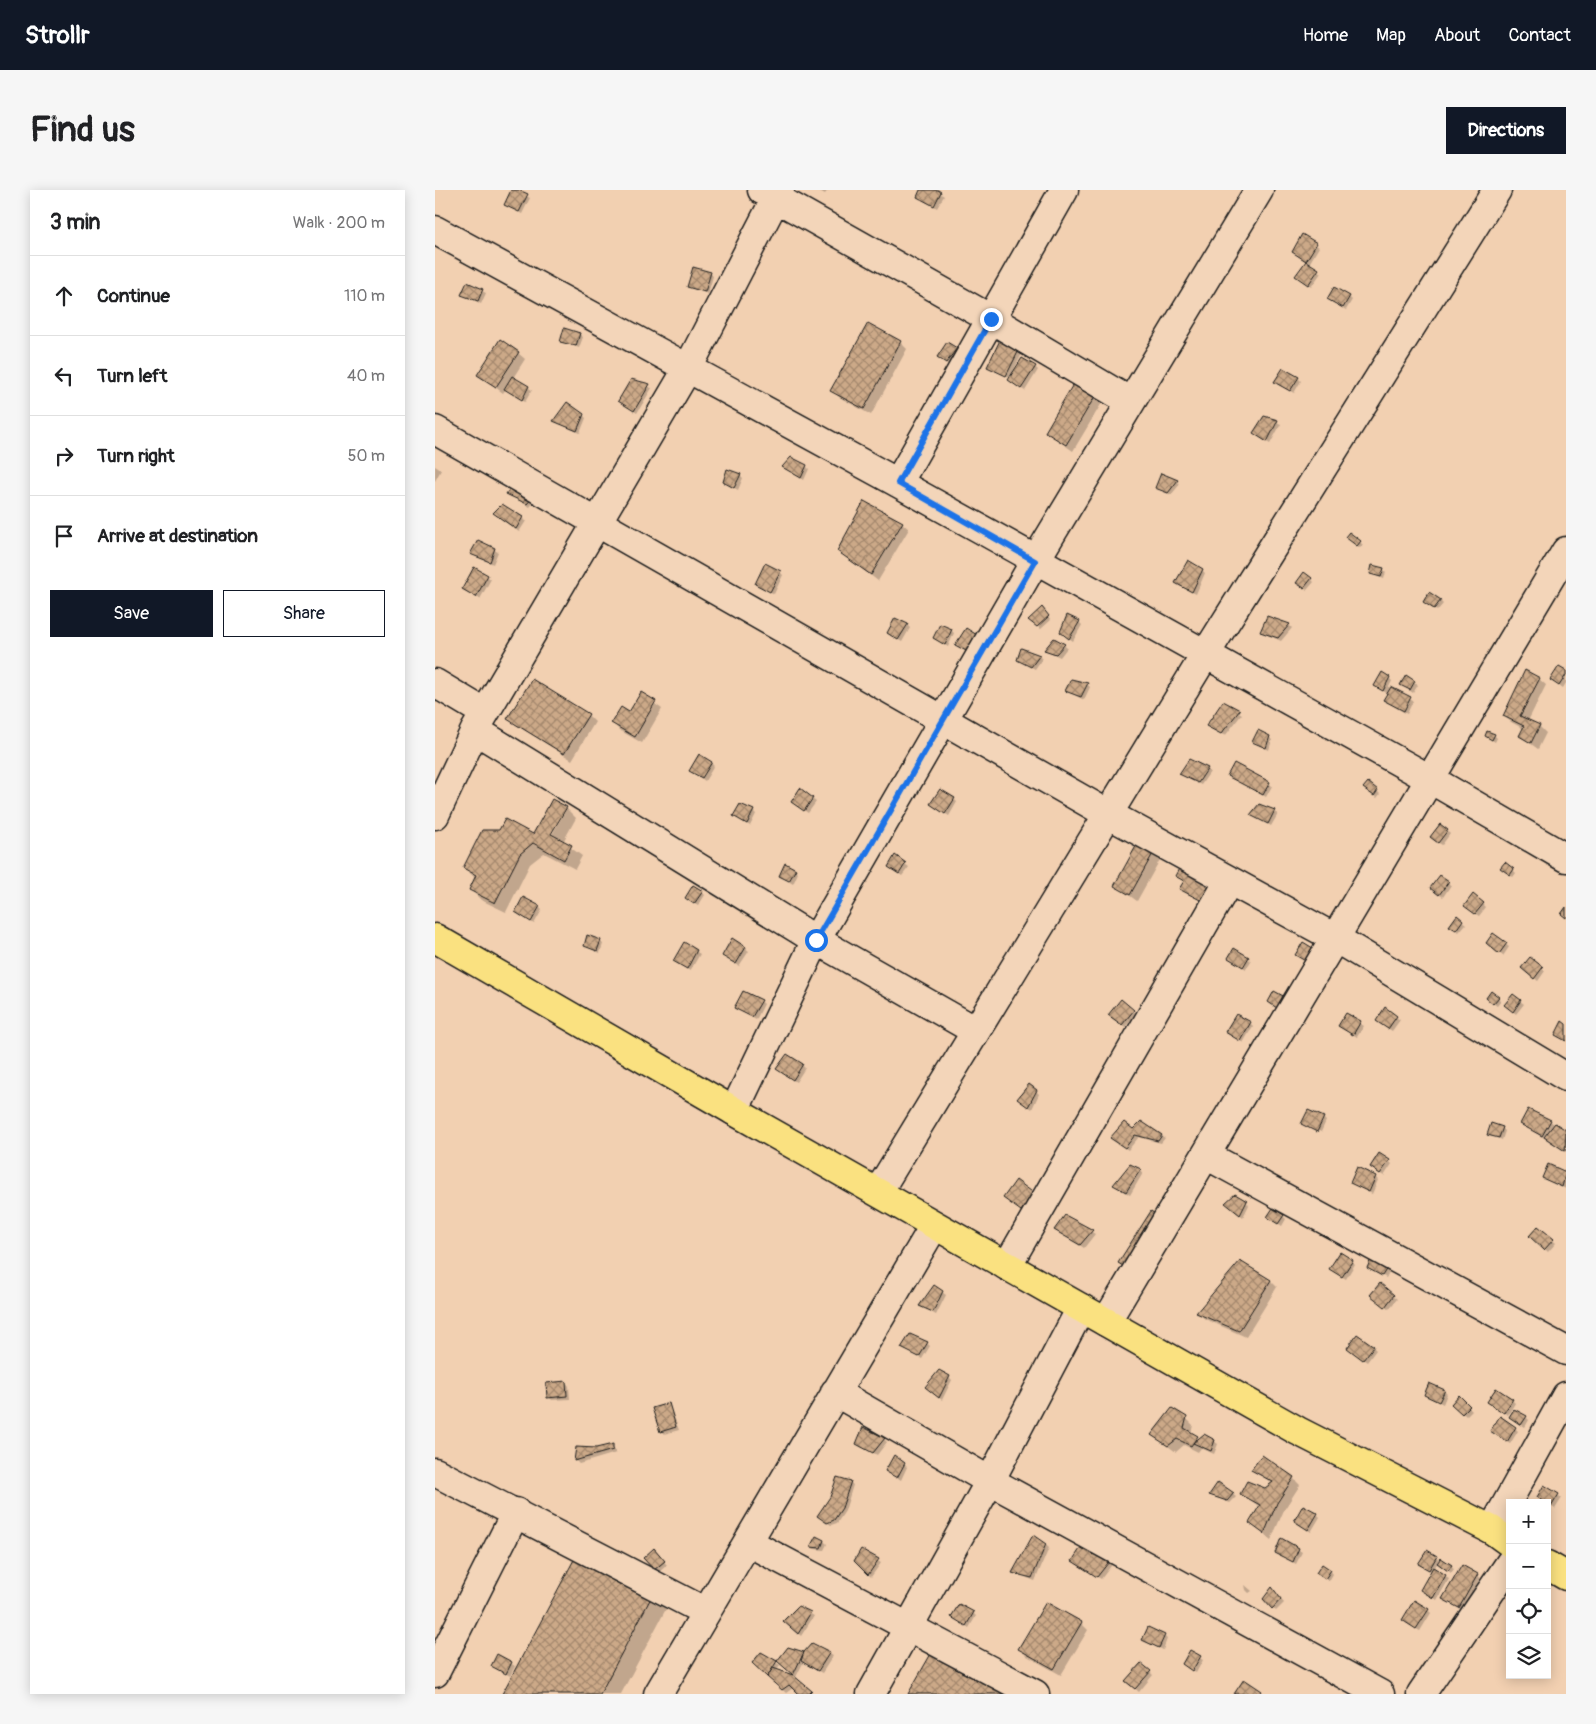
<!DOCTYPE html>
<meta charset="utf-8">
<style>
:root{--surface:#fff;--page:#f6f6f6;--text:#202124;--muted:#757577;--line:#e0e0e0;--accent:#111827}
body{margin:0;font-family:Pangolin,sans-serif;background:var(--page);color:var(--text)}
.controls{position:absolute;right:15px;bottom:15px;display:grid;overflow:hidden;border-radius:0px;box-shadow:0 2px 12px #0003}
.controls button{width:45px;height:45px;display:grid;place-items:center;padding:0;border:0;border-bottom:1px solid var(--line);background:var(--surface);color:var(--text);font:25px sans-serif}
.stop{position:absolute;width:15px;height:15px;margin:-11px;border:4px solid #1a73e8;border-radius:50%;background:#fff}
.stop.end{background:#1a73e8;border-color:#fff;box-shadow:0 1px 5px #0008}
.list{margin:0;padding:0;list-style:none}
h2{display:flex;justify-content:space-between;align-items:center;height:65px;margin:0;padding:0 20px;font-size:21px}
h2 small{font-size:16px;font-weight:400;color:var(--muted)}
.list li{display:grid;grid-template-columns:32px 1fr auto;gap:15px;align-items:center;box-sizing:border-box;height:80px;padding:0 20px;border-top:1px solid var(--line)}
.list b{display:block;font-size:19px;white-space:nowrap}
.list em{font-size:16px;font-style:normal;color:var(--muted)}
.actions{display:flex;gap:10px;padding:15px 20px}
.actions a{flex:1;padding:11px 0;border:1px solid var(--accent);border-radius:0px;text-align:center;font-size:18px;color:var(--accent)}
.actions .main{background:var(--accent);color:#fff}
.icon{flex:none;width:28px;height:28px;fill:none;stroke:currentColor;stroke-width:2;stroke-linecap:round;stroke-linejoin:round}
.map{position:relative;flex:none;width:1131px;height:1504px;overflow:hidden;border-radius:0px}
header{display:flex;align-items:center;gap:30px;box-sizing:border-box;height:70px;padding:0 25px;background:var(--accent);color:#fff}
header strong{font-size:24px}
nav{display:flex;gap:28px;margin-inline-start:auto;font-size:18px}
.intro{display:flex;align-items:center;justify-content:space-between;box-sizing:border-box;height:120px;padding:0 30px}
h1{margin:0;font-size:35px}
.button{padding:12px 22px;border-radius:0px;background:var(--accent);color:#fff;font-size:18px;font-weight:700}
main{display:flex;gap:30px;padding:0 30px}
aside{flex:1;background:var(--surface);border-radius:0px;box-shadow:0 2px 12px #0003}
.map>svg:first-child{display:block}
.shadow{fill:#0003;fill-rule:evenodd}
.building{fill:url(#building-cross-hatch);stroke:#1c1c1c}
.lines{fill:none;stroke-linecap:round;stroke-linejoin:round}
.minor-casing{stroke:#1c1c1c;stroke-width:31}
.major-casing{stroke:#1c1c1c;stroke-width:31}
.minor{stroke:#f3d5b9;stroke-width:28}
.major{stroke:#fae180;stroke-width:28}
.route{stroke:#1a73e8;stroke-width:6}
</style>
<header>
<strong>Strollr</strong>
<nav><a>Home</a><a>Map</a><a>About</a><a>Contact</a></nav>
</header>
<div class="intro"><h1>Find us</h1><a class="button">Directions</a></div>
<main>
<aside>
<h2>3 min<small>Walk · 200 m</small></h2>
<ul class="list">
<li><svg class="icon" aria-label="ahead" viewBox="0 0 24 24"><path d="M12 20V5M6 11l6-6 6 6"/></svg><div><b>Continue</b></div><em>110 m</em></li>
<li><svg class="icon" aria-label="left" viewBox="0 0 24 24"><path d="M17 20v-9H6M10 6l-5 5 5 5"/></svg><div><b>Turn left</b></div><em>40 m</em></li>
<li><svg class="icon" aria-label="right" viewBox="0 0 24 24"><path d="M7 20v-9h11M14 6l5 5-5 5"/></svg><div><b>Turn right</b></div><em>50 m</em></li>
<li><svg class="icon" aria-label="arrive" viewBox="0 0 24 24"><path d="M6 21V4h12l-3 4 3 4H6"/></svg><div><b>Arrive at destination</b></div></li>
</ul>
<div class="actions"><a class="main">Save</a><a>Share</a></div>
</aside>
<div class="map">
<svg width="1131" height="1504" viewBox="0 0 1131 1504">
<defs>
<pattern id="building-cross-hatch" width="8" height="8" patternUnits="userSpaceOnUse" patternTransform="scale(1.25)"><rect width="8" height="8" fill="#cca988"/><path d="M0 0l8 8M0 8l8-8" fill="none" stroke="#a5896e"/></pattern>
</defs>
<rect width="100%" height="100%" fill="#f2d0b1"/>
<filter id="ink" filterUnits="userSpaceOnUse"><feTurbulence type="fractalNoise" baseFrequency=".02" numOctaves="2"/><feDisplacementMap in="SourceGraphic" scale="10" xChannelSelector="R" yChannelSelector="G"/><feConvolveMatrix kernelMatrix="1 2 1 2 8 2 1 2 1" color-interpolation-filters="sRGB"/></filter>
<g filter="url(#ink)">
<path class="shadow" d="M78 0 95 8 87 24 70 15Z
M383 0H393L390 4Z
M486 0H500L509 6 502 18 483 6Z
M868 46 884 57 874 74 886 83 876 97 862 86 872 72 858 62Z
M275 83 278 86 273 104 253 97Z
M32 94 51 103 46 114 28 104Z
M914 107 917 110 911 120 893 109Z
M144 144 148 147 144 158 127 151Z
M567 150 588 162 578 181 600 177 603 180 590 201 577 193 575 188 554 176Z
M465 152 472 159 436 225 404 207 397 201Z
M513 154 524 162 515 176 507 170Z
M83 163 90 169 78 188 97 200 90 212 71 199 68 203 44 185Z
M863 188 866 191 859 203 844 195Z
M196 191 217 198 202 223 184 211Z
M641 193 668 211 638 261 611 242Z
M148 225 151 228 145 243 119 231Z
M829 227 846 234 835 254 822 246Z
M0 276 6 280 0 291Z
M371 276 374 279 369 290 352 280Z
M305 285 308 288 303 300 289 292Z
M742 291 745 294 736 305 722 298Z
M73 304 101 310 95 317Z
M67 316 91 331 84 342 62 326Z
M467 333 474 339 443 391 404 361Z
M914 350 925 352 928 355 925 358Z
M44 352 63 362 58 374 37 364Z
M39 379 56 389 45 409 32 402Z
M948 379 951 382 949 389 936 384Z
M767 380 770 383 761 404 745 396Z
M345 382 348 385 339 404 321 393Z
M876 389 879 392 872 400 866 396Z
M1005 411 1008 414 1002 421 989 412Z
M607 418 616 430 606 439 598 433Z
M644 432 647 435 638 451 630 445Z
M472 435 475 438 467 452 457 446Z
M854 435 857 438 846 451 826 442Z
M516 440 519 443 513 457 499 448Z
M629 455 632 458 625 467 610 460Z
M604 466 607 469 600 479 583 470Z
M1131 481V493L1128 498 1117 490Z
M971 487 983 495 978 503 967 495Z
M954 488 957 491 954 497 978 511 972 524 953 513 950 510 953 504 940 496Z
M1104 489 1111 495 1093 531 1104 536 1111 543 1103 559 1085 546 1089 539 1076 532 1069 526Z
M652 494 655 497 649 510 632 501Z
M206 504 227 519 207 553 184 540 178 533 195 524Z
M788 513 807 524 790 546 773 536Z
M153 525 160 532 137 570 81 535 74 529Z
M1059 545 1062 548 1060 552 1051 546Z
M834 547 837 550 834 560 818 552Z
M276 573 279 576 270 591 255 580Z
M772 579 775 582 766 595 745 584Z
M794 586 834 593 837 596 831 607Z
M365 600 381 612 373 623 361 615Z
M933 601H942L945 604 942 608Z
M519 609 522 612 514 626 500 617Z
M118 611 131 618 141 628 128 652 147 666 140 679 109 663 95 674 71 722 46 710 35 699 41 689 30 678 48 641H65L71 630 99 645ZM129 620H131L114 650 112 649Z
M825 615 843 624 836 636 817 625Z
M318 621 321 624 315 636 299 626Z
M1012 641 1015 644 1007 655 999 650Z
M721 659 727 666 702 711 680 695Z
M460 667 474 677 467 686 454 677Z
M360 680 363 683 358 694 345 686Z
M1078 680 1081 683 1078 687 1070 681Z
M1005 687 1016 695 1008 707 999 701Z
M267 702 270 705 263 716 255 711Z
M1048 714 1051 717 1044 726 1033 719Z
M104 717 107 720 99 734 81 722Z
M1022 727 1031 734 1024 742 1015 736Z
M1059 745 1074 757 1068 766 1056 756Z
M298 750 314 761 304 776 288 766Z
M165 751 168 754 165 763 150 756Z
M249 754 265 764 255 781 243 774Z
M794 768H813L816 771 811 779Z
M1107 778 1110 781 1103 791 1091 781Z
M1078 806 1089 814 1081 824 1074 818Z
M1063 808 1066 811 1062 816 1055 811Z
M326 811 329 814 321 830 301 818Z
M687 811 702 824 690 837 678 828Z
M950 819 965 830 957 841 945 833Z
M911 824 929 836 922 847 905 836Z
M815 833 818 836 808 853 792 842Z
M367 875 370 878 361 892 346 882Z
M601 901 604 904 597 919 587 911Z
M888 928 891 931 886 942 867 934Z
M1115 931 1131 942V962L1087 934Z
M1067 938 1070 941 1067 950 1054 944Z
M698 940 727 946 730 948 726 953 704 947 693 960 680 951Z
M954 971 957 974 949 986 939 980Z
M1114 975 1131 983V999L1108 988Z
M705 980 708 983 695 1005 679 995Z
M940 987 943 990 937 1004 916 993Z
M811 1012 814 1015 808 1027 795 1016Z
M630 1026 660 1044 649 1058 621 1040Z
M848 1026 851 1029 847 1036 833 1027Z
M1103 1037 1121 1053 1113 1062 1096 1046Z
M917 1071 920 1074 911 1089 899 1082Z
M805 1073 836 1091 842 1097 811 1147 770 1129 763 1123Z
M934 1077 951 1079 954 1082 951 1088Z
M945 1095 962 1109 954 1119 940 1108Z
M500 1097 511 1105 501 1125 486 1116Z
M492 1153 495 1156 487 1169 468 1158Z
M938 1157 941 1160 932 1172 917 1161Z
M514 1187 517 1190 507 1210 494 1200Z
M131 1192 134 1196 135 1209 117 1210 114 1207Z
M1009 1201 1012 1204 1008 1214 991 1205Z
M1024 1207 1037 1220 1031 1226 1017 1214Z
M1077 1210 1080 1213 1073 1225 1057 1215Z
M234 1214 244 1240 229 1244 226 1241Z
M1091 1227 1094 1230 1090 1237 1079 1230Z
M751 1228 758 1235 756 1244 764 1249 779 1251 783 1254 779 1264 766 1258 763 1262 749 1255 741 1262 718 1245Z
M1080 1238 1083 1241 1075 1254 1060 1244Z
M449 1249 452 1252 442 1265 423 1254Z
M177 1255 181 1263 144 1274 141 1271 142 1259H161Z
M469 1274 472 1277 466 1290 451 1280Z
M818 1280 858 1288 865 1295 849 1320 836 1350 815 1332 825 1317 807 1304 830 1300 837 1293Z
M415 1292 418 1295 410 1321 402 1333 396 1335 387 1329Z
M783 1293 801 1307 795 1313 775 1305Z
M1110 1297 1127 1308 1120 1319 1103 1307Z
M882 1324 885 1327 876 1342 860 1331Z
M847 1349 867 1362 861 1374 845 1365Z
M389 1351 392 1354 389 1360 379 1359 377 1357Z
M611 1355 614 1358 600 1391 578 1382Z
M650 1355 679 1372 666 1389 641 1374Z
M426 1361 446 1373 436 1387 420 1371Z
M222 1363 232 1375 223 1383 210 1368Z
M1001 1367 1019 1379 1016 1383 1003 1372 999 1379 1014 1389 1002 1410 986 1400 997 1382 985 1374Z
M1027 1377 1045 1388 1027 1420 1009 1408Z
M895 1380 898 1384 894 1391 886 1386Z
M810 1395 817 1401 814 1403 811 1400Z
M840 1402 849 1413 841 1421 830 1409Z
M218 1405 231 1419 186 1504H69Z
M363 1417 379 1426 366 1446 353 1434Z
M993 1420 996 1423 985 1441 971 1433Z
M538 1423 541 1426 534 1438 518 1427Z
M646 1433 653 1440 626 1485 592 1466 585 1459Z
M729 1446 732 1449 728 1460 708 1449Z
M377 1454 398 1466 387 1483 368 1473 361 1487 344 1471 353 1458 370 1463Z
M756 1462 768 1470 761 1483 752 1477Z
M326 1464 345 1475 341 1481 360 1489 378 1504H365L358 1498 351 1503 319 1473Z
M63 1466 80 1476 75 1486 58 1476Z
M706 1474 718 1485 704 1502 692 1491Z"/>
<path class="building" d="M76 0H84L93 4 84 22 69 15Z
M485 0H503L506 2 499 16 482 7Z
M867 44 882 53 871 71 857 62Z
M871 71 884 79 873 95 860 86Z
M258 77 276 82 270 102 252 97Z
M32 92 48 99 43 111 26 105Z
M899 97 915 106 908 118 892 109Z
M433 133 466 151 429 219 395 201Z
M129 138 145 143 141 156 125 152Z
M566 148 585 158 571 186 552 177Z
M65 149 84 162 61 197 42 185Z
M512 152 522 158 511 173 502 167Z
M587 168 601 176 586 199 573 190Z
M848 178 864 187 855 201 839 192Z
M77 186 94 196 87 210 69 199Z
M196 189 215 194 199 221 183 211Z
M640 191 662 203 631 255 610 242Z
M132 212 149 224 142 241 118 231Z
M829 226 843 230 832 252 818 243Z
M356 267 372 275 366 288 347 277Z
M292 279 306 284 299 298 288 292Z
M726 283 743 290 733 303 720 298Z
M78 294 99 306 92 314 71 304Z
M429 311 468 332 436 385 402 361Z
M67 314 88 327 81 339 58 323Z
M914 342 926 351 922 356 910 347Z
M43 350 60 358 55 372 35 364Z
M753 370 768 379 757 402 740 393Z
M330 373 346 381 335 402 320 394Z
M937 375 949 378 946 387 935 384Z
M39 377 53 385 41 407 27 399Z
M869 382 877 388 869 398 861 393Z
M994 402 1006 410 999 419 988 412Z
M607 417 614 426 602 437 593 430Z
M632 425 645 431 634 449 625 442Z
M832 426 855 434 843 448 825 442Z
M460 428 473 434 463 450 452 443Z
M505 434 517 439 510 455 498 448Z
M531 438 542 445 533 462 520 455Z
M619 448 630 454 621 464 609 460Z
M586 458 605 465 596 477 582 470Z
M1124 476 1131 480V485L1124 496 1115 490Z
M1090 480 1105 488 1085 526 1105 535 1096 553 1084 546 1089 536 1068 526Z
M947 482 955 487 948 501 939 496Z
M971 485 980 491 975 500 965 495Z
M97 489 154 524 129 564 72 529Z
M636 489 653 493 646 507 630 501Z
M956 497 976 507 969 521 948 510Z
M206 502 221 511 200 547 176 533 186 517 194 522Z
M788 511 805 520 786 544 771 536Z
M823 540 835 546 831 558 817 552Z
M1052 541 1060 544 1057 550 1050 546Z
M264 564 277 572 267 588 254 581Z
M754 569 773 578 763 593 744 584Z
M799 573 835 592 828 605 792 586Z
M933 592 943 600 939 606 928 598Z
M365 598 378 608 369 621 356 612Z
M505 599 520 608 510 624 495 614Z
M117 609 132 617 116 644 137 655 129 670 98 653 85 664 60 713 34 700 41 685 28 678 47 640H64L70 629 98 644Z
M305 614 319 620 312 634 298 626Z
M824 614 840 620 833 634 815 625Z
M1005 634 1013 640 1003 653 995 647Z
M705 649 721 658 695 705 679 696Z
M460 665 471 673 464 684 453 677Z
M1070 672 1079 679 1075 685 1065 678Z
M350 673 361 679 354 691 344 686Z
M747 673 780 691 769 712 744 699 749 691 740 686Z
M1005 685 1014 691 1004 705 995 698Z
M258 695 268 701 259 714 250 708Z
M1038 704 1049 713 1040 724 1029 716Z
M88 707 105 716 96 732 80 722Z
M1131 717V728L1126 724Z
M1022 725 1028 730 1021 740 1014 736Z
M1058 743 1072 753 1064 764 1051 753Z
M152 745 166 750 162 761 149 756Z
M297 748 311 757 301 774 287 766Z
M249 752 262 760 252 779 238 771Z
M868 752 881 760 874 773 860 765Z
M799 758 814 767 808 777 793 768Z
M1095 767 1108 777 1099 789 1086 778Z
M308 801 327 810 317 827 299 818Z
M839 801 852 808 845 820 833 812Z
M1056 801 1064 807 1058 814 1051 808Z
M1078 804 1086 810 1078 822 1069 815Z
M686 809 699 820 687 835 673 825Z
M950 817 962 826 953 839 941 831Z
M911 823 926 831 918 845 903 836Z
M801 824 816 832 805 851 790 842Z
M1127 831 1131 834V851L1120 845Z
M352 864 368 874 358 890 341 879Z
M594 894 602 900 593 917 582 909Z
M1093 919 1116 930 1107 946 1085 934Z
M873 920 889 927 882 942 866 934Z
M706 931 727 945 723 951 700 945 690 958 675 948 689 932 698 939Z
M1056 933 1068 937 1064 948 1052 945Z
M1120 933 1131 940 1130 961 1109 947Z
M944 963 955 970 945 984 935 977Z
M695 974 706 979 691 1002 678 995Z
M1113 974 1131 982 1127 997 1107 988Z
M922 977 941 986 934 1002 915 993Z
M581 990 600 1004 586 1021 568 1008Z
M800 1004 812 1011 805 1025 790 1013Z
M838 1018 849 1025 843 1034 832 1027Z
M716 1021 727 1029 695 1080 683 1073Z
M630 1025 658 1040 645 1055 619 1040Z
M1103 1036 1119 1049 1109 1060 1094 1046Z
M905 1062 918 1070 907 1087 894 1079Z
M936 1069 952 1078 947 1086 932 1078Z
M805 1071 836 1090 804 1141 761 1123Z
M945 1093 959 1105 950 1117 935 1105Z
M499 1095 508 1101 498 1122 484 1116Z
M475 1144 493 1152 484 1167 466 1158Z
M922 1144 939 1156 928 1170 912 1158Z
M504 1180 515 1186 504 1208 490 1197Z
M131 1191 132 1206 112 1208 111 1193Z
M994 1193 1010 1200 1004 1212 989 1205Z
M1061 1198 1078 1209 1069 1223 1052 1212Z
M1024 1205 1035 1216 1027 1224 1016 1214Z
M234 1213 241 1237 225 1242 217 1218Z
M737 1218 752 1227 749 1238 763 1246 756 1256 742 1249 733 1256 716 1245Z
M1079 1219 1092 1226 1086 1235 1074 1227Z
M1065 1226 1081 1237 1072 1252 1055 1241Z
M428 1237 450 1248 438 1263 421 1254Z
M769 1244 780 1250 776 1261 758 1253Z
M178 1254V1260L139 1271 141 1257 161 1258Z
M459 1265 470 1273 462 1288 450 1281Z
M827 1265 859 1287 842 1313 829 1344 814 1333 825 1315 805 1304 812 1291 830 1298 838 1292 816 1280Z
M402 1287 416 1291 407 1318 399 1330 392 1333 382 1326 395 1307Z
M783 1292 799 1303 792 1311 774 1305Z
M1109 1295 1124 1304 1116 1317 1102 1307Z
M868 1315 883 1323 873 1340 859 1331Z
M598 1345 611 1354 597 1388 577 1383Z
M381 1346 389 1350 386 1358 375 1357Z
M846 1348 864 1358 858 1372 840 1363Z
M649 1353 677 1368 662 1387 637 1371Z
M219 1358 230 1371 219 1380 208 1368Z
M426 1359 444 1369 433 1385 419 1371Z
M992 1360 1002 1366 994 1380 983 1374Z
M142 1364 218 1404 165 1504H67Z
M1006 1368 1017 1375 1013 1381 1002 1373Z
M887 1374 896 1380 890 1389 881 1383Z
M1027 1375 1043 1384 1024 1418 1007 1409Z
M998 1377 1011 1385 998 1408 985 1400Z
M837 1397 846 1409 837 1419 828 1409Z
M979 1410 994 1419 981 1439 967 1430Z
M611 1412 647 1432 619 1479 583 1459Z
M524 1414 539 1422 531 1436 516 1427Z
M363 1416 376 1422 363 1444 348 1431Z
M713 1437 730 1445 724 1458 707 1450Z
M377 1453 395 1462 383 1481 366 1471 369 1462Z
M353 1457 369 1462 358 1485 342 1471Z
M755 1460 766 1466 757 1481 747 1474Z
M326 1462 342 1471 332 1487 317 1473Z
M497 1462 572 1504H473Z
M62 1464 77 1472 71 1484 56 1476Z
M706 1473 716 1481 700 1499 690 1491Z
M338 1478 358 1485 377 1501 374 1504H363L354 1495 347 1500 332 1487Z
M809 1489 827 1501 825 1504H799Z"/>
<g class="lines">
<defs>
<path id="minor" d="M327 0 556 129 696 212
M0 40 463 293 995 589 1131 668
M0 240 673 624 900 748 1131 887
M463 293 629 0
M0 493 50 523
M40 540 381 750 541 841
M0 625 40 540 253 178 345 0
M299 921 381 750 600 371 824 0
M771 965 1131 1161
M443 1002 770 465 1062 0
M572 1076 794 691
M671 1132 1131 361
M400 1202 555 1291 945 1504
M0 1282 271 1422
M1057 1340 1131 1206
M313 1352 600 1504
M0 1483 81 1322
M223 1504 499 1036
M436 1504 555 1291 646 1118
M986 1504 1075 1373"/>
<path id="major" d="M0 748 299 921 863 1241 1057 1340 1075 1353
M1112 1375 1131 1386"/>
</defs>
<use href="#minor" class="minor-casing"/>
<use href="#major" class="major-casing"/>
<use href="#minor" class="minor"/>
<use href="#major" class="major"/>
</g>
</g>
<g class="lines" filter="url(#ink)">
<path class="route" d="M381 750 600 371 463 293 556 129"/>
</g>
</svg>
<div class="controls">
<button>+</button>
<button>−</button>
<button><svg class="icon" aria-label="locate" viewBox="0 0 24 24"><circle cx="12" cy="12" r="6"/><path d="M12 2v4M12 18v4M2 12h4M18 12h4"/></svg></button>
<button><svg class="icon" aria-label="layers" viewBox="0 0 24 24"><path d="M12 4l9 5-9 5-9-5zM3 14l9 5 9-5"/></svg></button>
</div>
<div class="stop" style="left:381px;top:750px"></div>
<div class="stop end" style="left:556px;top:129px"></div>
</div>
</main>
